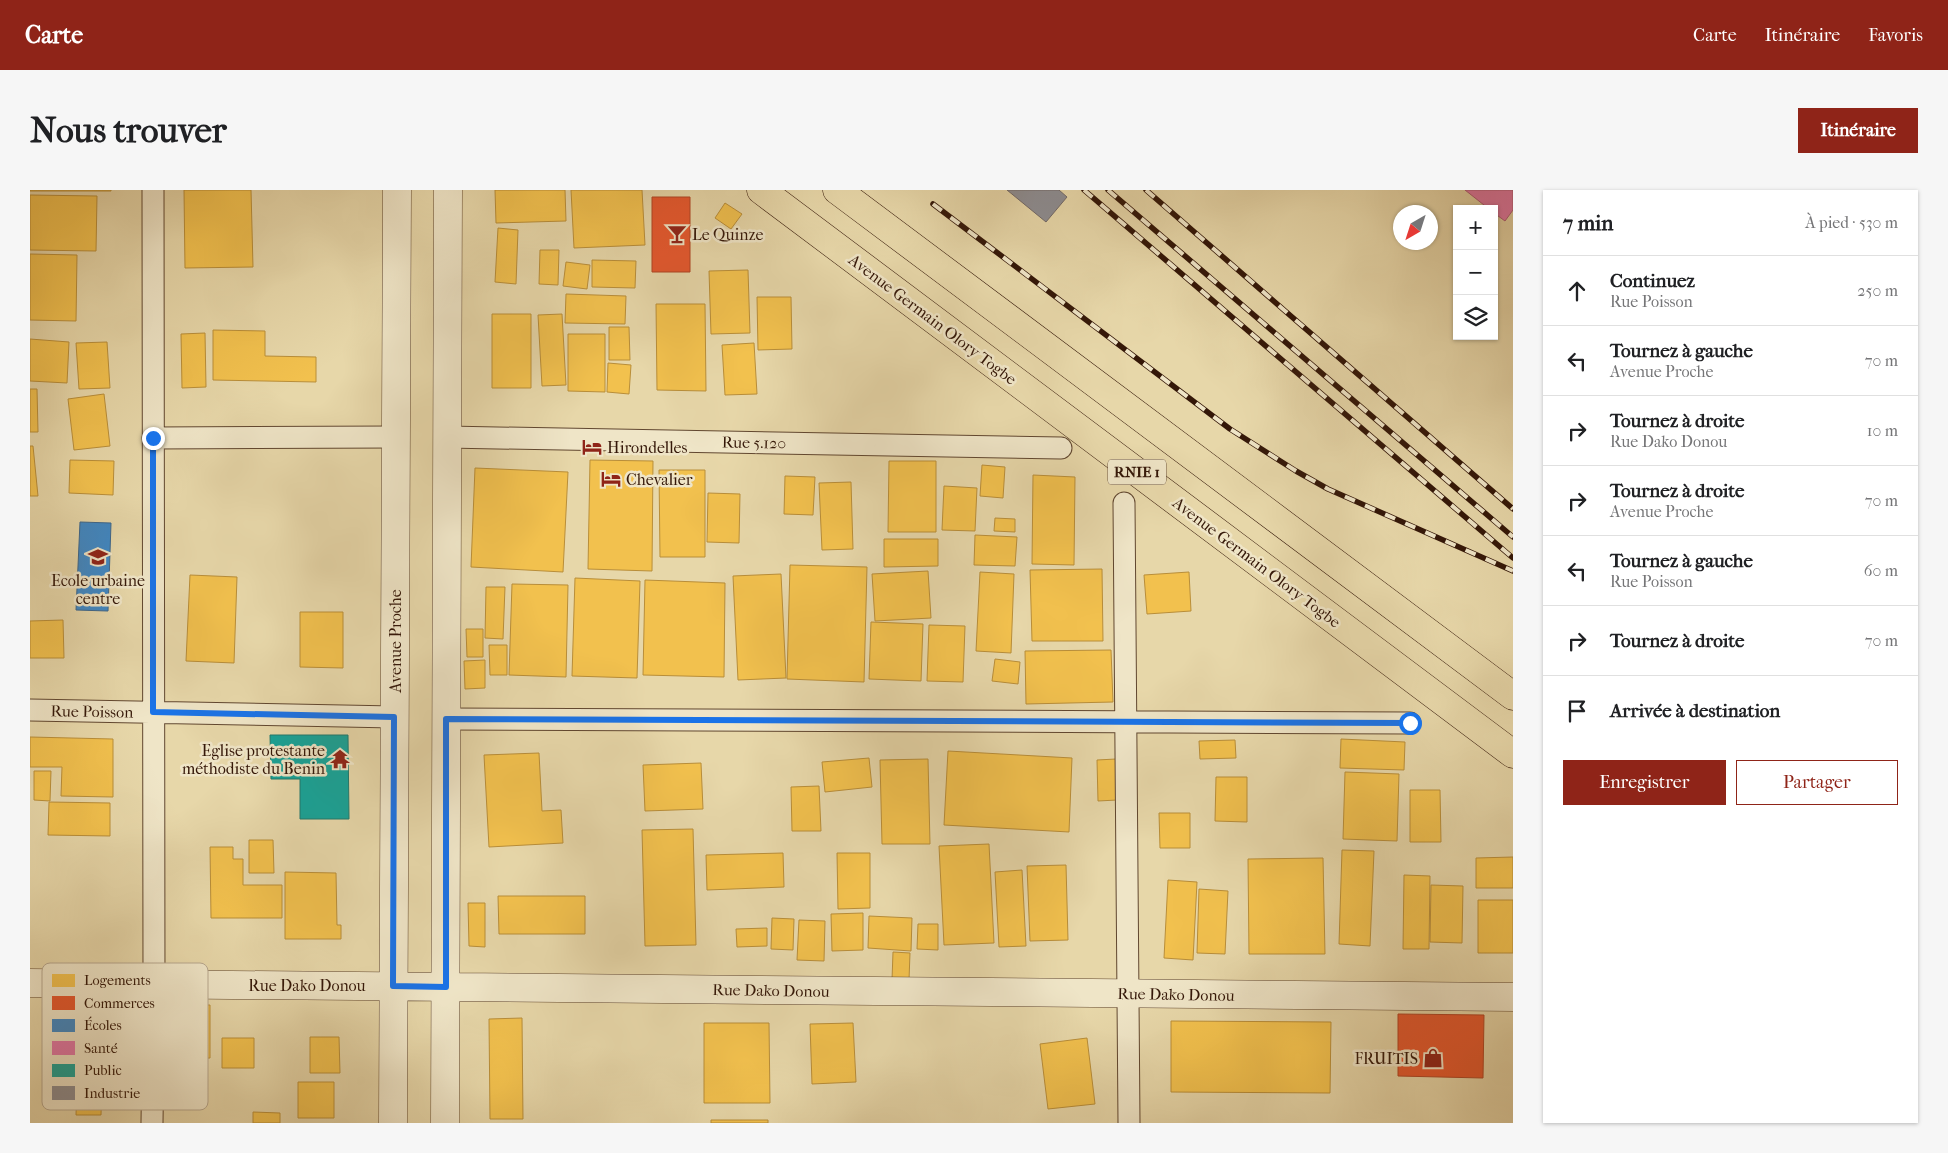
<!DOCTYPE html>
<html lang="fr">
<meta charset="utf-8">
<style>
:root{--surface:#fff;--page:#f6f6f6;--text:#202124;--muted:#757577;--line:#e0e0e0;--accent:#8f2418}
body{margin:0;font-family:"IM FELL French Canon",serif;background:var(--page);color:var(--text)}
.controls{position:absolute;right:15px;top:15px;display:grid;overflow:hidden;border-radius:0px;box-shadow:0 1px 4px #0004}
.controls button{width:45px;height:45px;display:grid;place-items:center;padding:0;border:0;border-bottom:1px solid var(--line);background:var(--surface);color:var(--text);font:25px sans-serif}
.compass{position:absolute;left:1363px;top:15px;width:45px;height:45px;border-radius:50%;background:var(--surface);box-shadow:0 1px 4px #0004;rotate:219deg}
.stop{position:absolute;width:15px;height:15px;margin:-11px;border:4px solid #1a73e8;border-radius:50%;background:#fff}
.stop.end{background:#1a73e8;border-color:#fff;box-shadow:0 1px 5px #0008}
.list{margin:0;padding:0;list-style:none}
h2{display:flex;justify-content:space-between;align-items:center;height:65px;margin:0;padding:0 20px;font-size:21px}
h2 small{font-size:16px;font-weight:400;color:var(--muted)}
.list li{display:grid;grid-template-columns:32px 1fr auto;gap:15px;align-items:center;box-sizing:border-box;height:70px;padding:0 20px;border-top:1px solid var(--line)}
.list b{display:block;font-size:19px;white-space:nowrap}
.list p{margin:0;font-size:16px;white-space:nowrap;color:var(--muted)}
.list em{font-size:16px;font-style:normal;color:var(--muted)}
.actions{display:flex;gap:10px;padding:15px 20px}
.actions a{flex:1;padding:11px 0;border:1px solid var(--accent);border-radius:0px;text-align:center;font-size:18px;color:var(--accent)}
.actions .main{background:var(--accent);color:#fff}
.icon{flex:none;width:28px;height:28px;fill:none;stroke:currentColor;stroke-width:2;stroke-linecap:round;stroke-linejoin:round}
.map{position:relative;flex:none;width:1483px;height:933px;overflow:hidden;border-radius:0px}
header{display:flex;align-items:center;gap:30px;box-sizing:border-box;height:70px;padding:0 25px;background:var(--accent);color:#fff}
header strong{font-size:24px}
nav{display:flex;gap:28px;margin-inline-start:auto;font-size:18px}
.intro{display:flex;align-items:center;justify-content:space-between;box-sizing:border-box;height:120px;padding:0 30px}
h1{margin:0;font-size:35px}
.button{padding:12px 22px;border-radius:0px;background:var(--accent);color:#fff;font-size:18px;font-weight:700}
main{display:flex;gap:30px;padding:0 30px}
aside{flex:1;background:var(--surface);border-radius:0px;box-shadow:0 1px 4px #0004}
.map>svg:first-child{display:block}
.homes{fill:#f2c14e;stroke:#b98e39}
.shops{fill:#e4572e;stroke:#af4423}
.schools{fill:#3f88c5;stroke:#3c668c}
.health{fill:#e377a8;stroke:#ae5a78}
.public{fill:#17a398;stroke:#20796d}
.industry{fill:#8d8d92;stroke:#726a69}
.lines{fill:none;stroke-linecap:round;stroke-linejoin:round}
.minor-casing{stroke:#614730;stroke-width:23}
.tertiary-casing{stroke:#614730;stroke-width:29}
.trunk-casing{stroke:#341708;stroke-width:29}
.minor{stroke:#efe5c7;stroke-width:21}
.tertiary{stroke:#efe5c7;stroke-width:28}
.trunk{stroke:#e7d7a9;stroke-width:28}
.rail-casing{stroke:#341708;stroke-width:5.5}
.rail{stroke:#efe5c7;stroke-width:4;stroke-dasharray:11;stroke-linecap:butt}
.route{stroke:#1a73e8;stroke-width:6}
.labels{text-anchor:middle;stroke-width:5;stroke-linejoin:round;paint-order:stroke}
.shield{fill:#efe5c7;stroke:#6c5541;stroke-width:1}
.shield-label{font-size:15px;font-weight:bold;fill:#341708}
.poi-label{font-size:16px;fill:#341708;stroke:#efe5c7;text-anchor:start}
.street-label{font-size:16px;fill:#341708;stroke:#efe5c7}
.key{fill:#efe5c7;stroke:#b7a78e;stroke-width:1}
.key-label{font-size:14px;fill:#341708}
</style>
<header>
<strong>Carte</strong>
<nav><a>Carte</a><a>Itinéraire</a><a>Favoris</a></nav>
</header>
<div class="intro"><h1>Nous trouver</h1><a class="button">Itinéraire</a></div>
<main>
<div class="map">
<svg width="1483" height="933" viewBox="0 0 1483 933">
<rect width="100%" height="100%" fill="#e7d7a9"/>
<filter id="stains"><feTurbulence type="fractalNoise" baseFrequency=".004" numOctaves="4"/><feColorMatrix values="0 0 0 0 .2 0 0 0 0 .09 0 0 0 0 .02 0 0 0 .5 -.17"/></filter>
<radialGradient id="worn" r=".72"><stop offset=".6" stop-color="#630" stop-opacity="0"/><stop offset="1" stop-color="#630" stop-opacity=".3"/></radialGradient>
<path class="homes" d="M0 0H81V1H0Z
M154 0H221L223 77 155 78Z
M465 0H535L536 31 466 33Z
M541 0H612L615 55 544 58Z
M0 5 67 6 66 61 0 60Z
M695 13 712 24 701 39 685 28Z
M468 38 488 40 486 94 465 92Z
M510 60H529L528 95 509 94Z
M0 64 47 65 46 131 0 130Z
M562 70 606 71 605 98 562 97Z
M536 72 560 75 557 99 533 96Z
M718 80 720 143 681 144 679 81Z
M536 104 596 106 595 134 535 133Z
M727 107H761L762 159 728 160Z
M626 114H675L676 201 627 200Z
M462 124H501V198H462Z
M532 124 536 195 512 196 508 125Z
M579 137H599L600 170H579Z
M183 140 235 141V166L286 167V192L183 190Z
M175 143 176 197 152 198 151 144Z
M538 144H575V202L538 201Z
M0 149 39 152 37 193 0 191Z
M77 152 80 198 49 199 46 153Z
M724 153 727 204 695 205 692 155Z
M578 173 601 175 599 204 577 202Z
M0 199H7L8 242H0Z
M74 204 80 256 44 260 38 209Z
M0 256H3L8 306H0Z
M40 270 84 271 83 305 39 303Z
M560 270 623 271 622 381 558 379Z
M859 271H906V342H858Z
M952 275 975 277 973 308 950 306Z
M445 278 538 282 533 382 441 377Z
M629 280H675V367H630Z
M1003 285 1045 287 1044 375 1002 374Z
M755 286 785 287 783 325 754 324Z
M821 292 823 359 792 360 789 293Z
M914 296 947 298 945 341 912 340Z
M678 303 710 304 709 353 677 352Z
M965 328 985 329V342L964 341Z
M945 345 987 347 985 376 944 375Z
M854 349H908V376L854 377Z
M760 375 837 377 834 492 757 489Z
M1072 379 1073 451H1002L1000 380Z
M898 381 901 428 845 431 842 384Z
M950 382 984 384 981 463 946 461Z
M1159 382 1161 421 1117 424 1114 385Z
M751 384 756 488 708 490 703 386Z
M160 385 207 387 204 473 156 471Z
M545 388 610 391 607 488 542 486Z
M615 390 695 393 694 487 613 485Z
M482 394 538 395 536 487 479 485Z
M456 397H475L473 449 455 448Z
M270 422H313V478L270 477Z
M33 430 34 468H0V431Z
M841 432 893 434 891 491 839 489Z
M899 435 935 436 933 492 897 491Z
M436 439H453V467H437Z
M459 455H477V485H460Z
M1081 460 1083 512 996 514 995 461Z
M965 469 990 472 988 494 962 491Z
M455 470V498L435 499 434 471Z
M0 547 83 549V607L31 606 32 577H0Z
M1311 549 1375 552 1374 580 1310 578Z
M1205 550 1206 568 1170 569 1169 551Z
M918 561 1042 568 1039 642 914 635Z
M509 563 512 621 531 620 533 653 459 657 454 565Z
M839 568 842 597 795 602 792 572Z
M898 569 900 654H852L850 570Z
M1086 569 1087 610 1068 611 1067 570Z
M671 573 673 619 615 621 613 575Z
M4 581H21L20 611 4 610Z
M1315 582 1369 584 1367 651 1313 649Z
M1186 587H1217V632L1185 631Z
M789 596 791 641H762L761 597Z
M1380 600H1410L1411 652H1380Z
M19 612 80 613V646L18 645Z
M1129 623H1160V658H1130Z
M663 639 666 755 615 756 612 640Z
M219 650H243L244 683H219Z
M959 654 964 753 914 755 909 656Z
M180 657H203V669H213V695H252V728H181Z
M1312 660 1344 661 1340 756 1309 754Z
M753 663 754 697 677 700 676 665Z
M807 663H840V718L808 719Z
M1483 667V698H1446V668Z
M1293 668 1295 764H1219L1218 669Z
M1036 675 1038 750 1000 751 997 676Z
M992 680 996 756 969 757 965 682Z
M255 682 306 683 307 735H311V749H255Z
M1374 685 1400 686 1399 759H1373Z
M1138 690 1167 692 1163 770 1134 768Z
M1401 695 1433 696 1432 753 1400 752Z
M1169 699 1198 701 1195 764 1167 763Z
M468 706H555V744H469Z
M1448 710H1483V763H1448Z
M438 713H455V757L439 756Z
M833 723V760L802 761 801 724Z
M839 726 882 728 881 761 838 758Z
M742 728 764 729 763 760 741 759Z
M769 730 795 731 794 771 767 770Z
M888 734H908V760L887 759Z
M737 738V756L707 757 706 739Z
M863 762 880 763 879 790H862Z
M153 815H180V868L153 869Z
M492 828 493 929H460L459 829Z
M1141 831 1301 832 1300 903 1141 902Z
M674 833H739L740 913H674Z
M823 833 826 892 782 894 780 834Z
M280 847H309L310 883H280Z
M192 848H224V878H192Z
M1057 848 1065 914 1018 919 1010 854Z
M48 860 73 861 71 925H46Z
M268 892H304V928H268Z
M223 922 250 923V933H223Z
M681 930H738V933H681Z"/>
<path class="shops" d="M622 7H660V82H622Z
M1368 824 1454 825 1453 888 1368 886Z"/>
<path class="schools" d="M50 332 81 333 78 421 46 420Z"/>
<path class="health" d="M1435 0H1483V20L1475 31 1464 23V19H1459Z"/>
<path class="public" d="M240 545H318L319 629H270V589H241Z"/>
<path class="industry" d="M977 0H1029L1037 7 1016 32Z"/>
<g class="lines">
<defs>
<path id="minor" d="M417 247 1031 258
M123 248 366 247
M1094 313 1099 933
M0 520 364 527
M416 529 1380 533
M122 933 124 794 123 0"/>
<path id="tertiary" d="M0 793 1483 807
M363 933 367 0
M415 933 418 0"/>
<path id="trunk" d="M731 0 1483 564
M807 0 1483 506"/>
</defs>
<use href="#minor" class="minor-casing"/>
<use href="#tertiary" class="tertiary-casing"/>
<use href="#trunk" class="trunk-casing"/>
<use href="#minor" class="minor"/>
<use href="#tertiary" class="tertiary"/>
<use href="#trunk" class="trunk"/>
<defs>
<path id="rail" d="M1054 0 1483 368
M1078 0 1483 347
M1116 0 1483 319
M903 14 1200 239 1266 281 1298 299 1483 381"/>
</defs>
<use href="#rail" class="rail-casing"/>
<use href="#rail" class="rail"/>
</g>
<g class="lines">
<path class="route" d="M123 248V522L364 527 363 796 416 797V529L1380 533"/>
</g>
<defs>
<symbol id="bar-bare" viewBox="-9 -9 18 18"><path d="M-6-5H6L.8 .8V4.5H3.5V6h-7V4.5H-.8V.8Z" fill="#8f2418" stroke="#efe5c7" stroke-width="2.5" paint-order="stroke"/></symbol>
<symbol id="hotel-bare" viewBox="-9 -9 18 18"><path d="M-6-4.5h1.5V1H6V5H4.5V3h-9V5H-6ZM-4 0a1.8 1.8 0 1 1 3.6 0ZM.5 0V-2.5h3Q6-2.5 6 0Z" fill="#8f2418" stroke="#efe5c7" stroke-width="2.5" paint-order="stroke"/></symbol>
<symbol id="school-bare" viewBox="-9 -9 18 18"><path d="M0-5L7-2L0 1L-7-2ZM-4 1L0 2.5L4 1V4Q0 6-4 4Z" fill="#8f2418" stroke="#efe5c7" stroke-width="2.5" paint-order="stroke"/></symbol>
<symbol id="temple-bare" viewBox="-9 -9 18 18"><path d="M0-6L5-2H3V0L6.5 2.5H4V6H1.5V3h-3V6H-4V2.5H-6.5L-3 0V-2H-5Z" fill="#8f2418" stroke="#efe5c7" stroke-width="2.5" paint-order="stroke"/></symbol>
<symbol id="shop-bare" viewBox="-9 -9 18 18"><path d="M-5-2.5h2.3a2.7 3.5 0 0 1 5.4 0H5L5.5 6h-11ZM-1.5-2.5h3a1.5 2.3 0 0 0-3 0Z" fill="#8f2418" stroke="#efe5c7" stroke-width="2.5" paint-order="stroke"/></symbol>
</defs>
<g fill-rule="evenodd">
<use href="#bar-bare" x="633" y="30" width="28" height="28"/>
<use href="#hotel-bare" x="548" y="243" width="28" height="28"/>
<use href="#hotel-bare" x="567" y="275" width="28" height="28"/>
<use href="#school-bare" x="54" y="353" width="28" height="28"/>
<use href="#temple-bare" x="296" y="555" width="28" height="28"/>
<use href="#shop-bare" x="1389" y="854" width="28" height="28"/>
</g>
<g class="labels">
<rect class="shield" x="1078" y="269.5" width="58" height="25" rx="4"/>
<g class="shield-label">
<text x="1107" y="287">RNIE 1</text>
</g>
<g class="poi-label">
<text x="662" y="50">Le Quinze</text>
<text x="577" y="263">Hirondelles</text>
<text x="596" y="295">Chevalier</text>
<text x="68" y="396" text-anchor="middle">Ecole urbaine<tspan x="68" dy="18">centre</tspan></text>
<text x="295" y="566" text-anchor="end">Eglise protestante<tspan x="295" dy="18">méthodiste du Benin</tspan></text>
<text x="1388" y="874" text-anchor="end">FRUITIS</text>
</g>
<g class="street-label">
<text transform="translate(903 129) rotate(37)" y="6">Avenue Germain Olory Togbe</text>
<text transform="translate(724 252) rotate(1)" y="6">Rue 5.120</text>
<text transform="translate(1227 372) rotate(37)" y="6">Avenue Germain Olory Togbe</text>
<text transform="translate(365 451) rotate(-90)" y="6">Avenue Proche</text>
<text transform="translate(62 521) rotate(1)" y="6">Rue Poisson</text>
<text x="277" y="801">Rue Dako Donou</text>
<text transform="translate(741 800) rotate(1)" y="6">Rue Dako Donou</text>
<text transform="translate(1146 804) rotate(1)" y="6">Rue Dako Donou</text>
</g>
</g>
<rect x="12" y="773" width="166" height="147" rx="8" class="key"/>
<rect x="22" y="784" width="23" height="13" fill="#f2c14e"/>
<rect x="22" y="806" width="23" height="14" fill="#e4572e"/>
<rect x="22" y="829" width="23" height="13" fill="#3f88c5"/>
<rect x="22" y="851" width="23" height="14" fill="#e377a8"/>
<rect x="22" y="874" width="23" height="13" fill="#17a398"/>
<rect x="22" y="896" width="23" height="14" fill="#8d8d92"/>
<g class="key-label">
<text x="54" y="795">Logements</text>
<text x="54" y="818">Commerces</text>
<text x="54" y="840">Écoles</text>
<text x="54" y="863">Santé</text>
<text x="54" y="885">Public</text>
<text x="54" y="908">Industrie</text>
</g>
<rect width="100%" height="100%" filter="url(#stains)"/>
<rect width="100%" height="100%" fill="url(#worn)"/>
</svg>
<div class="controls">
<button>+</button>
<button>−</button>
<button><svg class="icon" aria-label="layers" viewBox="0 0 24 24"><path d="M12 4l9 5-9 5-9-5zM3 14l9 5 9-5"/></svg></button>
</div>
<svg class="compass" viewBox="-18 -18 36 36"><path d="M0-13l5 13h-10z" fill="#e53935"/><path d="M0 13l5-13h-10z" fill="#757577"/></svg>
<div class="stop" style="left:1380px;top:533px"></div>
<div class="stop end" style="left:123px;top:248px"></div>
</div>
<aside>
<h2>7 min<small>À pied · 530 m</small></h2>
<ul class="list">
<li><svg class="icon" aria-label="ahead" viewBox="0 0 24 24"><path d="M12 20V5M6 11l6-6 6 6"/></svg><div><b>Continuez</b><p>Rue Poisson</p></div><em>250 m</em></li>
<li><svg class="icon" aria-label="left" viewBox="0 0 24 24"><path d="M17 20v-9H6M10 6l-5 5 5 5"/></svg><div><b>Tournez à gauche</b><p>Avenue Proche</p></div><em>70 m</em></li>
<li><svg class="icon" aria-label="right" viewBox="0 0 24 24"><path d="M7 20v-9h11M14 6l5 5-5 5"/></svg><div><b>Tournez à droite</b><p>Rue Dako Donou</p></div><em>10 m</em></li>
<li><svg class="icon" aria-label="right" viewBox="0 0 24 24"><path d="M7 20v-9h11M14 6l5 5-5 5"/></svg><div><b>Tournez à droite</b><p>Avenue Proche</p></div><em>70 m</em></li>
<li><svg class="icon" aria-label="left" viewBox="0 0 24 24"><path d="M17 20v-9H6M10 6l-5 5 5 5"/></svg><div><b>Tournez à gauche</b><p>Rue Poisson</p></div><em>60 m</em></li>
<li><svg class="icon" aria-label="right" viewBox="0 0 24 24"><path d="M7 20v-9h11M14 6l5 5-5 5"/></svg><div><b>Tournez à droite</b></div><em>70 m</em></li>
<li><svg class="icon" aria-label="arrive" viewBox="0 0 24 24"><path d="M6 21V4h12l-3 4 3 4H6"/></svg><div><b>Arrivée à destination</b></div></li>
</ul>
<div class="actions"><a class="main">Enregistrer</a><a>Partager</a></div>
</aside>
</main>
